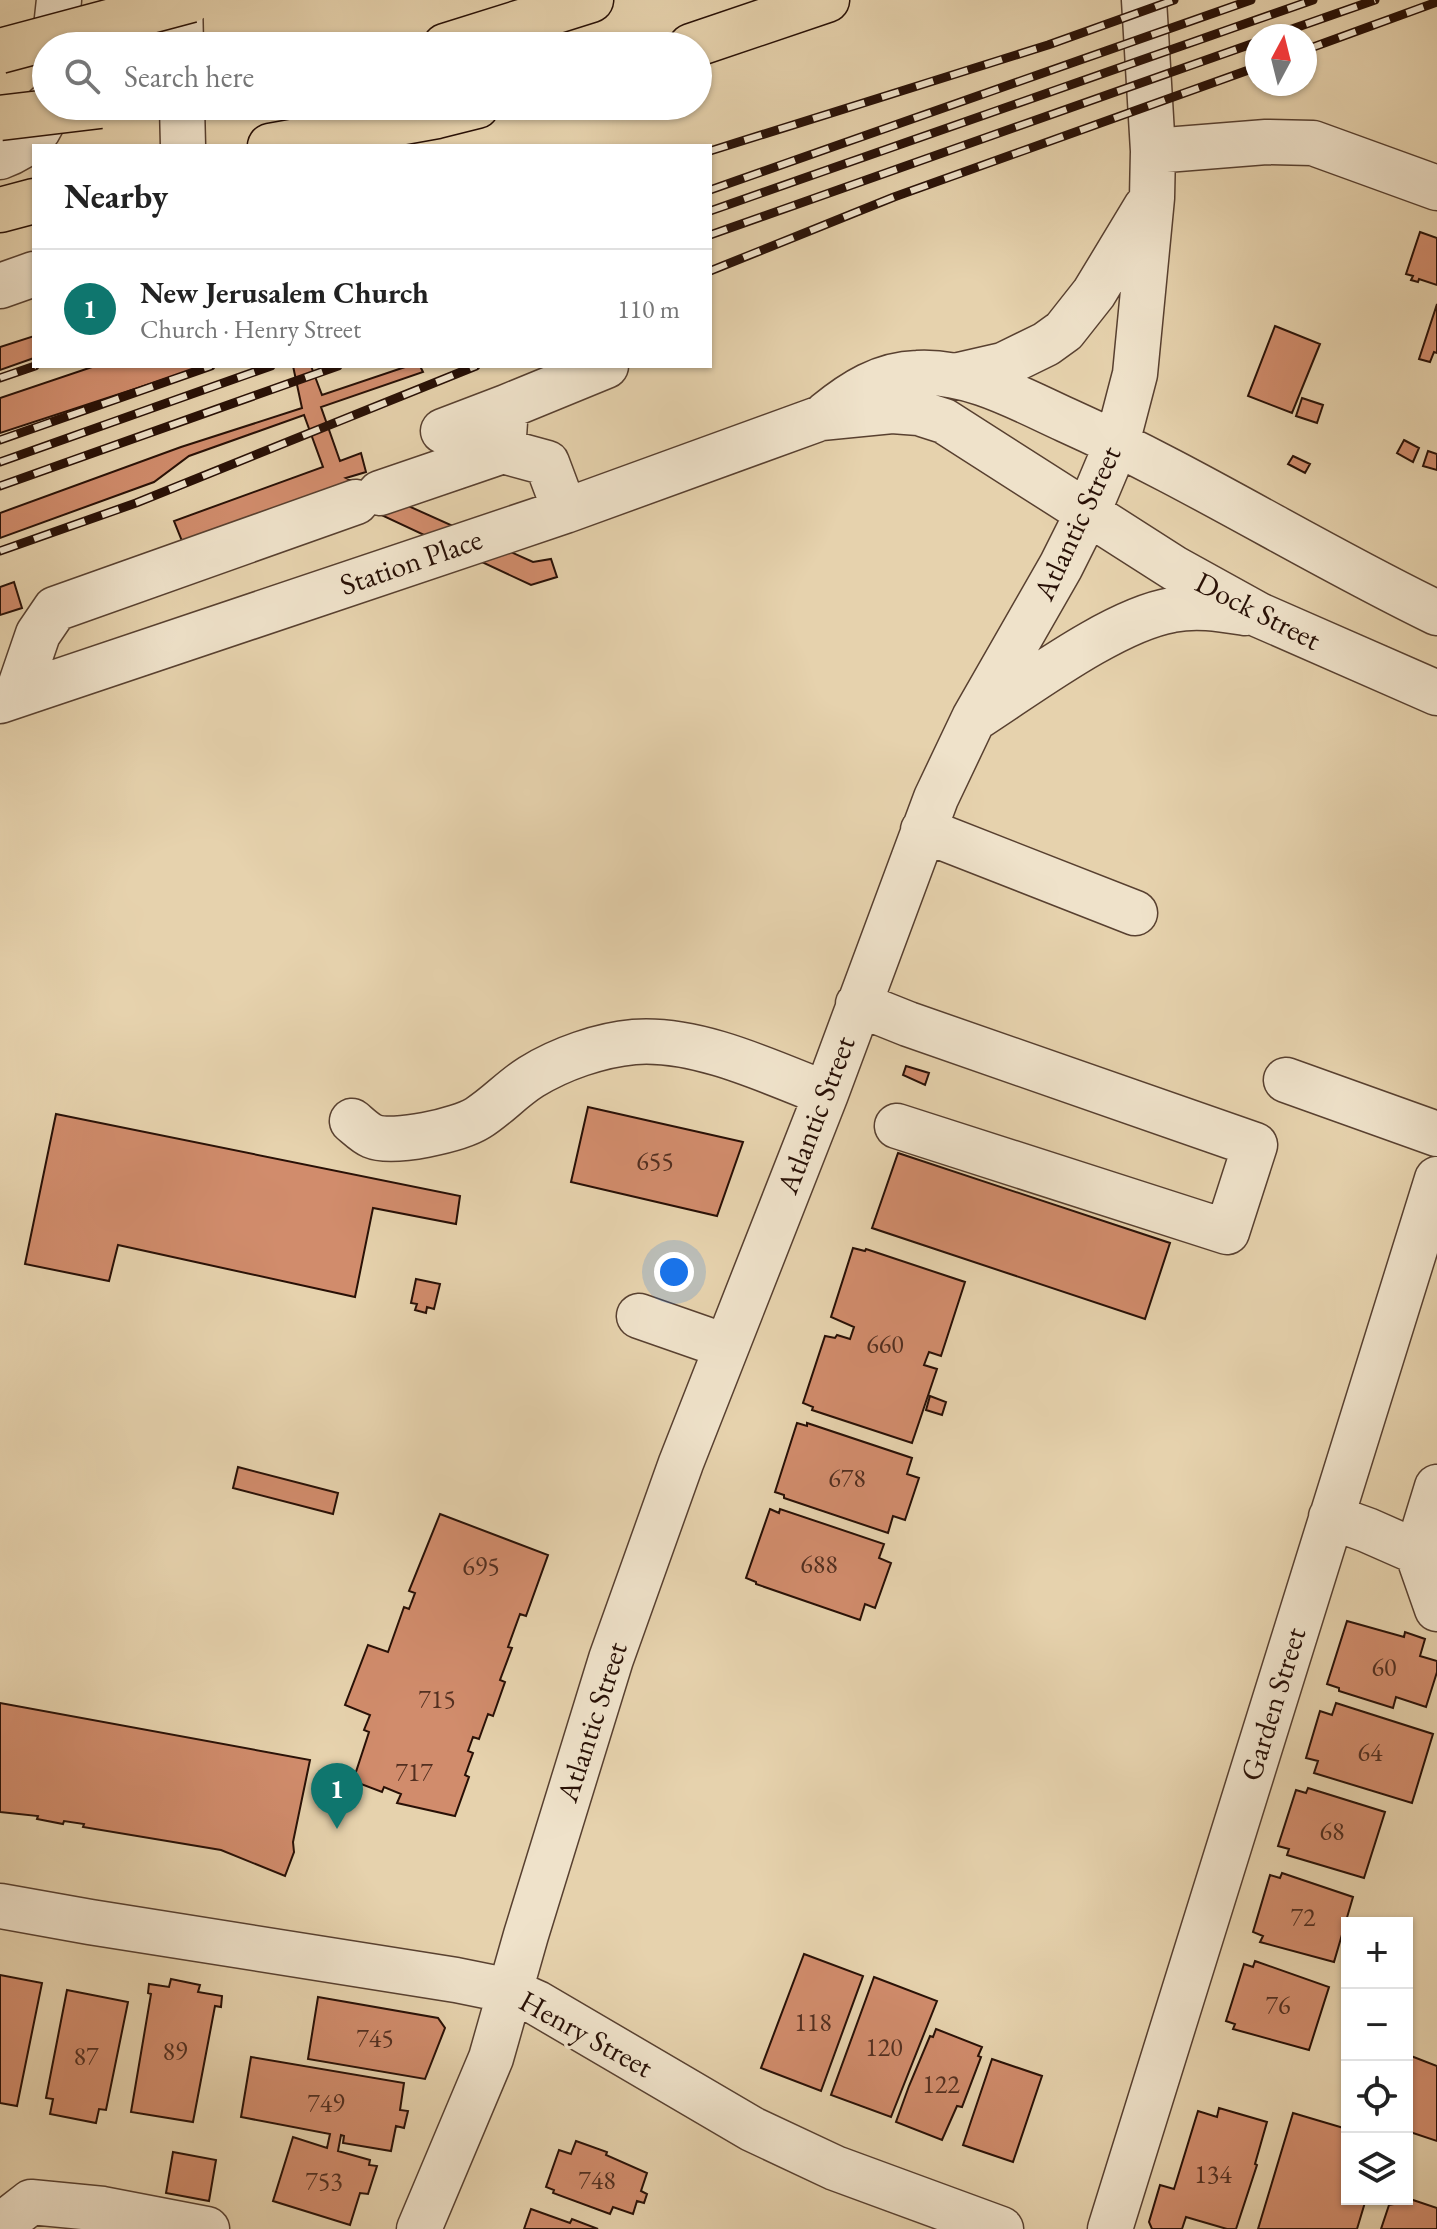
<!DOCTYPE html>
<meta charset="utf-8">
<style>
:root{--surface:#fff;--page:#f2f2f2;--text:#222;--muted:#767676;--line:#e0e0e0;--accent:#0f766e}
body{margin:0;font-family:"EB Garamond",serif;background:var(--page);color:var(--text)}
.controls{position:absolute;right:24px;bottom:24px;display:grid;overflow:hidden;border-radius:0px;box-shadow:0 2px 6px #0004}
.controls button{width:72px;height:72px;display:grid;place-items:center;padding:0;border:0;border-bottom:2px solid var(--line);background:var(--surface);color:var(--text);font:40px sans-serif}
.compass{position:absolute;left:1245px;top:24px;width:72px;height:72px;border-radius:50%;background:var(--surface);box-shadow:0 2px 6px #0004;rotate:7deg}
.you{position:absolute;left:674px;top:1272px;width:28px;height:28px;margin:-20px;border:6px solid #fff;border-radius:50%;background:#1a73e8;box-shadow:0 0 0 12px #1a73e833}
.badge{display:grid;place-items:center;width:52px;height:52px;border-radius:50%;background:var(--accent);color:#fff;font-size:26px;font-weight:700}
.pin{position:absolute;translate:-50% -66px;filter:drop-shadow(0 2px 4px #0008)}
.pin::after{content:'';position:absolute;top:42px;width:28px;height:24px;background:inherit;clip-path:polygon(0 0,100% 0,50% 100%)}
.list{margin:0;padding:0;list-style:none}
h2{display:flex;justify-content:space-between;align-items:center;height:104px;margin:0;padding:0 32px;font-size:34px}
h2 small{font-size:26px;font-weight:400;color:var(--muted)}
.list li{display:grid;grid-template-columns:52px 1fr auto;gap:24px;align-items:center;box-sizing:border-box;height:120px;padding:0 32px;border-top:2px solid var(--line)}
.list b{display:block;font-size:30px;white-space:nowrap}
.list p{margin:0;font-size:26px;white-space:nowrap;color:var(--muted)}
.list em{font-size:26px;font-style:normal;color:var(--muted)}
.icon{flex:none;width:44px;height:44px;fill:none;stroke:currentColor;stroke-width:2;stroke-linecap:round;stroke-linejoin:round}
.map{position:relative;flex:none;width:1437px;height:2229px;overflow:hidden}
.search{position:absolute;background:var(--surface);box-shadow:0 2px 6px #0004;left:32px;top:32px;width:680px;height:88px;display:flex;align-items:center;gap:20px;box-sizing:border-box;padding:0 28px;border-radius:44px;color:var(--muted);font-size:30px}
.panel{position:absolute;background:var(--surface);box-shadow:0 2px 6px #0004;left:32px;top:144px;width:680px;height:224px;border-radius:0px}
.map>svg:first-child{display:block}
.building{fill:#d18c6c;stroke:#281006;stroke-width:2}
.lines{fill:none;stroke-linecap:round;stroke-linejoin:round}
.minor-casing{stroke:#584030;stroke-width:47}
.major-casing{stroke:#281006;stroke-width:47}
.highway-casing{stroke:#281006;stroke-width:47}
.minor{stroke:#efe2ca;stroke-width:44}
.major{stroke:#e6d2ad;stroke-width:44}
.highway{stroke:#e6d2ad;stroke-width:44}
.rail-casing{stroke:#281006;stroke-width:9}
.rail{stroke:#efe2ca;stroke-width:6;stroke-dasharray:18;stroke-linecap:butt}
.highway-bridge-casing{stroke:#281006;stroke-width:47;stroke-linecap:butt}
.highway-bridge{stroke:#e6d2ad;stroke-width:44}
.labels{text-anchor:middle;stroke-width:7;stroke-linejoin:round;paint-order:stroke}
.number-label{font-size:26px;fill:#522f20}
.street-label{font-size:30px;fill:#281006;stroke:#efe2ca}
</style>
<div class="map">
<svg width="1437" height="2229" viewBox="0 0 1437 2229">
<rect width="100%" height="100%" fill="#e6d2ad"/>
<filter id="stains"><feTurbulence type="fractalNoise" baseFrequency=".0025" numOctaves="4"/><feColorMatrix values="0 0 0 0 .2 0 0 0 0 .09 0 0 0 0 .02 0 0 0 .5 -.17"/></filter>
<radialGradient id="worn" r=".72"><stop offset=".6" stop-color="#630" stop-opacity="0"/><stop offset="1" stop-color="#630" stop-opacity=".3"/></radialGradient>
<path class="building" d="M1420 232 1437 238V285L1419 279 1418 282 1411 280 1413 276 1406 274Z
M1437 304V353L1434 352 1430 362 1419 359Z
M1275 326 1320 344 1292 413 1248 396Z
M34 336V358L0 370V347Z
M95 366H205L0 433V398Z
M293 366H311L322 395 408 366H420L423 372 321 407 340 461 361 453 366 472 346 478 533 562 551 559 557 577 531 585 328 490 182 541 174 521 323 467 304 415 189 456 154 482 0 538V513L181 447 302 408Z
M1302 398 1323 405 1317 423 1296 416Z
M1404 440 1419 448 1413 462 1397 453Z
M1428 451 1437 454V470L1423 466Z
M1293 456 1310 464 1305 473 1288 464Z
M14 582 22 608 0 615V587Z
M906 1066 929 1073 925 1085 903 1075Z
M588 1107 743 1142 717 1216 571 1182Z
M56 1114 460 1196 456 1224 373 1208 355 1297 118 1245 109 1281 25 1264Z
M898 1153 1170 1243 1145 1319 872 1228Z
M853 1248 865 1251 866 1249 965 1282 941 1356 929 1352 924 1365 937 1369 912 1443 812 1410 813 1407 803 1403 825 1336 835 1338 837 1335 850 1339 854 1327 831 1317Z
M416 1279 440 1284 434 1309 427 1307 426 1313 415 1310 417 1304 411 1303Z
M930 1396 946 1402 942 1415 926 1410Z
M797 1423 807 1426V1423L912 1458 907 1474 919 1478 905 1520 893 1516 888 1533 784 1498V1495L775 1492Z
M238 1467 338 1493 333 1514 233 1488Z
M770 1509 779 1513 780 1509 884 1544 879 1558 891 1563 875 1608 865 1604 860 1620 756 1584V1582L746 1578Z
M440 1514 548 1555 526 1616 520 1614 508 1647 512 1648 500 1680 505 1682 493 1716 488 1714 479 1739 473 1737 468 1751 473 1753 465 1775 469 1777 455 1816 397 1803 401 1794 384 1787 382 1792 353 1781 369 1732 364 1730 370 1715 345 1705 368 1645 388 1652 404 1607 409 1609 415 1593 409 1591Z
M1347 1621 1404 1637 1405 1632 1425 1639 1420 1656 1437 1661V1672L1426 1707 1396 1697 1393 1708 1339 1691V1688L1327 1684Z
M0 1703 310 1760 293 1842 294 1852 285 1876 221 1850 83 1827 84 1824 64 1821 63 1824 37 1819 38 1816 0 1812Z
M1336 1703 1433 1734 1412 1803 1314 1773 1318 1761 1306 1758 1320 1711 1332 1715Z
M1308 1788 1385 1812 1364 1878 1287 1855 1289 1849 1278 1846 1296 1790 1306 1793Z
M1282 1873 1353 1897 1334 1962 1260 1942 1263 1936 1253 1932 1270 1875 1280 1878Z
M804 1954 863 1976 821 2091 761 2068Z
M1255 1961 1329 1987 1309 2050 1233 2029 1235 2024 1226 2021 1244 1964 1253 1967Z
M0 1975 42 1983 17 2106 0 2103Z
M874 1977 937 2001 891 2117 831 2095Z
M171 1979 200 1985 198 1992 222 1996 221 2007 215 2006 193 2122 131 2112 151 1994 148 1993 149 1984 169 1987Z
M67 1990 128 2002 106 2110 99 2109 96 2123 50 2114 53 2099 46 2098Z
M318 1997 438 2018 445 2028 425 2079 308 2059Z
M936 2029 982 2047 978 2056 981 2057 962 2107 957 2106 942 2140 896 2122 909 2086 930 2036 933 2037Z
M1411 2056 1437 2066V2141L1407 2131V2068Z
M251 2057 404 2083 400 2110 408 2111 404 2128 396 2126 391 2151 343 2143 344 2136 341 2135 338 2151 370 2160 369 2165 377 2166 368 2194 360 2193 350 2225 273 2201 293 2137 327 2148 330 2134 241 2117Z
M992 2059 1042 2076 1013 2162 963 2145Z
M1219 2108 1267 2122 1255 2164 1257 2165 1236 2229H1227L1186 2217 1182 2229H1152L1149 2222 1160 2185 1174 2189 1198 2111 1217 2117Z
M1293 2113 1347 2129V2199H1366L1357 2229H1258Z
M576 2141 607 2152 606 2155 647 2173 641 2191 647 2194 644 2203 637 2201 633 2214 613 2207 610 2214 553 2193 554 2190 546 2187 559 2150 571 2154Z
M173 2152 216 2160 209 2201 166 2193Z
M1413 2200 1437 2208V2229H1381L1389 2205Z
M531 2209 570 2223 572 2219 598 2229H524Z"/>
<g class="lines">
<defs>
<path id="minor" d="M180 0 181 46
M54 46 59 0
M182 106 183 146
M1153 151 1266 142 1313 143 1437 188
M0 157C25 148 43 134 47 106
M0 286 34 274
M955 376 1003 365 1046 344 1064 331 1094 293 1146 207
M826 414C853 392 881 374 917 373 969 370 1020 399 1066 420 1193 477 1311 552 1437 613
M443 431 506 407
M503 451 506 407 606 366
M380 493 503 451 547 463 565 511
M17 695 38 634 55 609 356 502
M0 701 565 511 821 418 892 411 919 413 944 421 1174 568 1259 615 1437 693
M979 716C1030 683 1114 620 1172 610 1197 605 1220 609 1245 613
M923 830 1135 913
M858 1004 908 1024 1255 1145 1227 1232 897 1126
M1286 1080 1437 1134
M352 1121C358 1126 365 1133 372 1136 393 1145 459 1130 478 1118 497 1106 512 1089 531 1077 560 1059 600 1045 634 1042 696 1037 768 1071 826 1094
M639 1316 725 1346
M1331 1517 1367 1530 1417 1552 1437 1609
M1417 1552 1437 1487
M0 1906 90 1922 456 1980 510 1991 537 2003 752 2129 835 2168 1001 2229
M0 2226 31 2202 103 2209 207 2229
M419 2229 491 2058 526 1935 611 1659 681 1463 826 1094 936 798 974 718 1061 566 1088 512 1117 443 1135 374 1152 198 1153 151 1144 0
M1110 2229 1437 1179"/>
<path id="major" d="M691 46 827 0
M270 146 437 116 477 106
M0 210 34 201"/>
<path id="highway" d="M445 46 591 0"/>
</defs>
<use href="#minor" class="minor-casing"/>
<use href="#major" class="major-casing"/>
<use href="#highway" class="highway-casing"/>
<use href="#minor" class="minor"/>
<use href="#major" class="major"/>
<use href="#highway" class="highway"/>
<defs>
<path id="rail" d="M1272 36 1375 0
M1305 50 1437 2
M710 151 1048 45 1174 0
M710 190 1251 0
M710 211 1313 0
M710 235 1257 42
M710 271 894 197 1257 67
M0 378 35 366
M0 440 211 366
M0 462 271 366
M0 486 338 366
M0 551 136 503 476 366"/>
</defs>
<use href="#rail" class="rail-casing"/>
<use href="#rail" class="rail"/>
<defs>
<path id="highway-bridge" d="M0 51 191 0
M0 118 100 106"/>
</defs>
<use href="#highway-bridge" class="highway-bridge-casing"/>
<use href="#highway-bridge" class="highway-bridge"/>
</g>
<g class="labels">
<g class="number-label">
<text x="655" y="1170">655</text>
<text x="885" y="1353">660</text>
<text x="847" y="1487">678</text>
<text x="819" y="1573">688</text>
<text x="481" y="1575">695</text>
<text x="1384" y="1676">60</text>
<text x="437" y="1708">715</text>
<text x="1370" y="1761">64</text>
<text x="414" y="1781">717</text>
<text x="1332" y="1840">68</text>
<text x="1303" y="1926">72</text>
<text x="1278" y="2014">76</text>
<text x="813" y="2031">118</text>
<text x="375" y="2047">745</text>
<text x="884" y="2056">120</text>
<text x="175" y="2060">89</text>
<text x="86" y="2065">87</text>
<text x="941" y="2093">122</text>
<text x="326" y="2112">749</text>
<text x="1213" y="2183">134</text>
<text x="597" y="2189">748</text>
<text x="324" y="2190">753</text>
</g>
<g class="street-label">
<text transform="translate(1077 523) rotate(-65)" y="10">Atlantic Street</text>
<text transform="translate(411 562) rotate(-19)" y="10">Station Place</text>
<text transform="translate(1258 611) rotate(27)" y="10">Dock Street</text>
<text transform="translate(816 1115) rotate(-69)" y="10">Atlantic Street</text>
<text transform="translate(1273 1704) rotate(-73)" y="10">Garden Street</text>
<text transform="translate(592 1722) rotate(-72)" y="10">Atlantic Street</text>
<text transform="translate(586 2034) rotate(29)" y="10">Henry Street</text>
</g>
</g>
<rect width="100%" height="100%" filter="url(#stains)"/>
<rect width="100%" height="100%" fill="url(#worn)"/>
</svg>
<div class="controls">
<button>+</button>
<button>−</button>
<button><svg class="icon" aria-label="locate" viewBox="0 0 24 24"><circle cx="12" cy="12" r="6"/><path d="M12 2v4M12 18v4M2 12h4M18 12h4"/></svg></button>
<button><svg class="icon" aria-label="layers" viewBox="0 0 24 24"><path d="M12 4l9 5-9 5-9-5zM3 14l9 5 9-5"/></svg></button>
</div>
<svg class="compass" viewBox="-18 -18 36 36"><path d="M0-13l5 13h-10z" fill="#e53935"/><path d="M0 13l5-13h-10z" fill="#767676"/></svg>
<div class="you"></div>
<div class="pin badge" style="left:337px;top:1829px">1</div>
<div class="search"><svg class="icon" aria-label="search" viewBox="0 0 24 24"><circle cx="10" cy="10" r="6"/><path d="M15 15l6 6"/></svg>Search here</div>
<section class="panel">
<h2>Nearby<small></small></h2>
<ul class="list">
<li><span class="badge">1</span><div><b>New Jerusalem Church</b><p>Church · Henry Street</p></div><em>110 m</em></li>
</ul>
</section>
</div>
